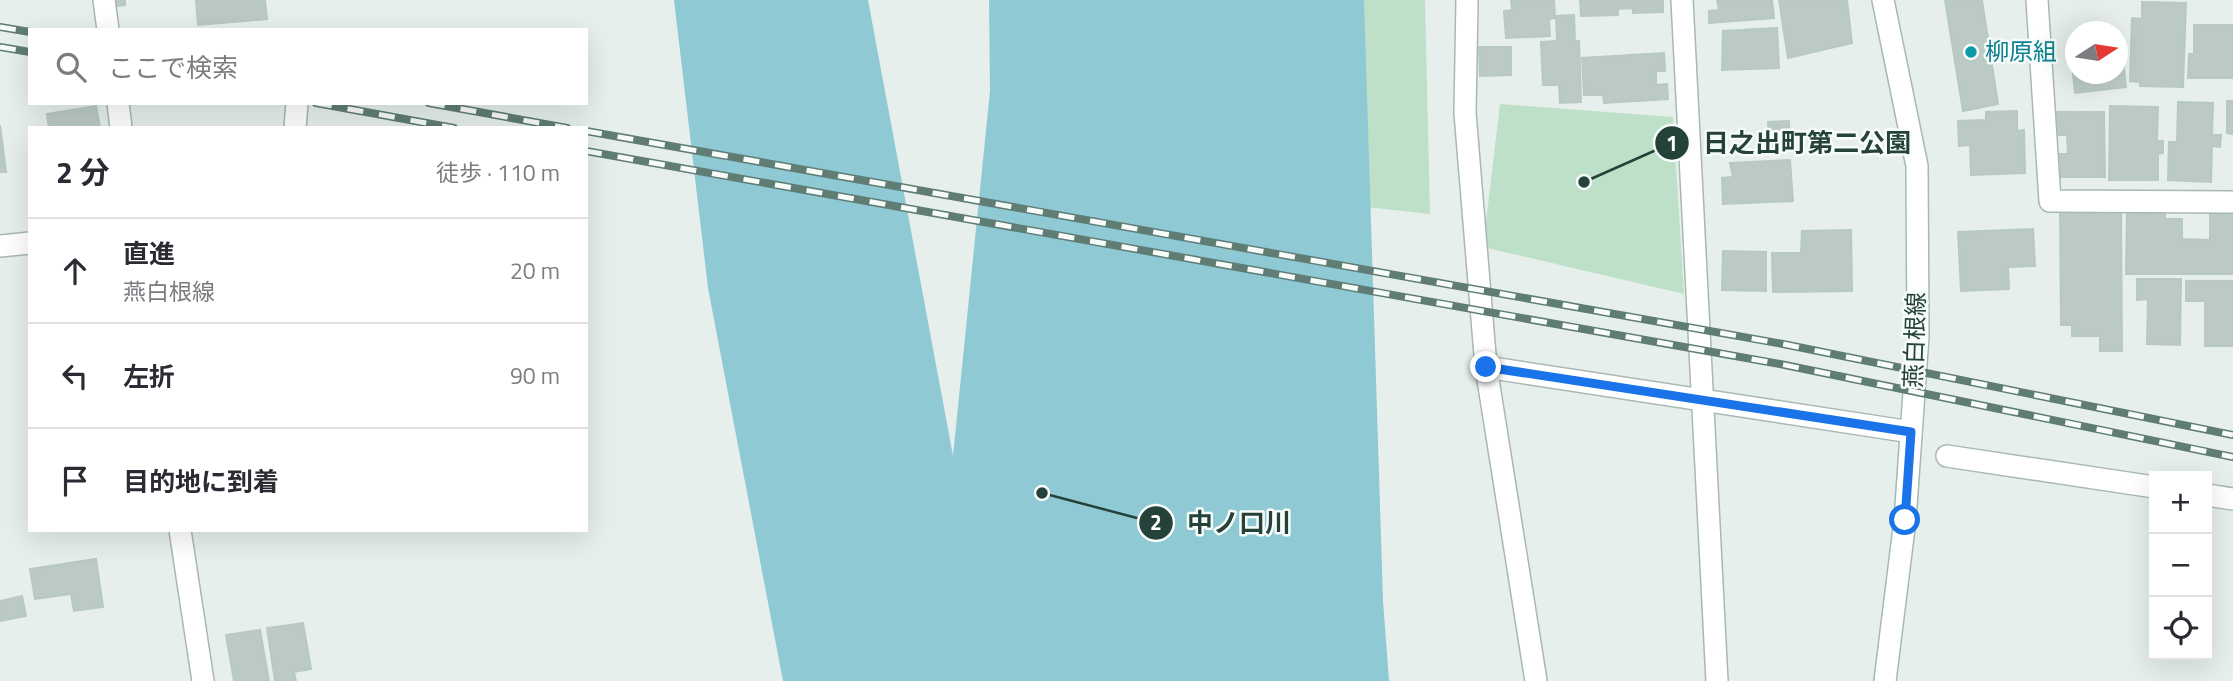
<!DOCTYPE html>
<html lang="ja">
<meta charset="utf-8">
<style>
:root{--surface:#fff;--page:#f7f7f7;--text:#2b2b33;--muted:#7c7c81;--line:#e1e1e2}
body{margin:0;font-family:"Titillium Web","Noto Sans JP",sans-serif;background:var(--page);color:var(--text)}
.controls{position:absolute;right:21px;bottom:21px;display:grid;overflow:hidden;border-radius:0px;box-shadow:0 7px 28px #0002}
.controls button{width:63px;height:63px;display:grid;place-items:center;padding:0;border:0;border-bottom:2px solid var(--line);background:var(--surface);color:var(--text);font:35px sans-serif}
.compass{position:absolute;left:2065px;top:21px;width:63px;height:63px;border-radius:50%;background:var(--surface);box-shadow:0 7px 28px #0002;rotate:78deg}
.stop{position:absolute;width:21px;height:21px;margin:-16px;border:5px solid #1a73e8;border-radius:50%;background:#fff}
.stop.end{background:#1a73e8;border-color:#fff;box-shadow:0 2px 7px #0008}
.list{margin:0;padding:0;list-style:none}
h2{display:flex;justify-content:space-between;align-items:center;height:91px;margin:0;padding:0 28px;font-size:30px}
h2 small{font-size:23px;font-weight:400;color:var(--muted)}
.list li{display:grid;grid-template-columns:46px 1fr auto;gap:21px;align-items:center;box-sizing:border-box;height:105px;padding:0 28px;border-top:2px solid var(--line)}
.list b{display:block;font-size:26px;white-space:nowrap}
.list p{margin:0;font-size:23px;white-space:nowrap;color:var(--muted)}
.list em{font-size:23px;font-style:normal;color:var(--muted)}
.icon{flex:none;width:38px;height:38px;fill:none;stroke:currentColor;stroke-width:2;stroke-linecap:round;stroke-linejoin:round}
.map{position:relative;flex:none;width:2233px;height:681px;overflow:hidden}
.search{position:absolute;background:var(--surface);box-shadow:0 7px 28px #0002;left:28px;top:28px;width:560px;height:77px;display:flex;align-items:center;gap:18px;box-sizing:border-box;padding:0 24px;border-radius:0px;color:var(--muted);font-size:26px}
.panel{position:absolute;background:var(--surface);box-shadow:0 7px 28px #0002;left:28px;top:126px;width:560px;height:406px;border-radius:0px}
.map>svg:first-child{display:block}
.green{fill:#bfe0c8}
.water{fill:#8ec9d4}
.building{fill:#bbcac4;stroke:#b8c9c2;stroke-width:2}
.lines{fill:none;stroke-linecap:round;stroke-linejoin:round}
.minor-casing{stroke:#a8b8b2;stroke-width:24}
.secondary-casing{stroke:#a4bbb3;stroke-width:24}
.minor{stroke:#fff;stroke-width:21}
.secondary{stroke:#fff;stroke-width:21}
.rail-casing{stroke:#5f7d75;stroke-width:8}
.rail{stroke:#f7fbf9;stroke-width:5;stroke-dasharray:16;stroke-linecap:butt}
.route{stroke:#1a73e8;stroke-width:9}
.culture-dot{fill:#0f9aa8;stroke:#f7fbf9;stroke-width:2.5}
.labels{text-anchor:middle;stroke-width:5;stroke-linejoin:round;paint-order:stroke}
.culture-label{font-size:24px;fill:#0d838f;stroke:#f7fbf9;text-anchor:start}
.street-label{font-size:24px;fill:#24423a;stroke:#f7fbf9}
.leader{fill:none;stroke:#24423a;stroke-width:2.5}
.callout-dot{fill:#24423a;stroke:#f7fbf9;stroke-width:2.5}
.mark-label{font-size:21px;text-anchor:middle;font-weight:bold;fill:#fff}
.callout-label{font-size:26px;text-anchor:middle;font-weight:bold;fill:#24423a;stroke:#f7fbf9;stroke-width:5;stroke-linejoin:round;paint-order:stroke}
</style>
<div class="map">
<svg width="2233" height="681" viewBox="0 0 2233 681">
<rect width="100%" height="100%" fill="#e6efeb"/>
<path class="green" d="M1337 0H1425L1430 214 1348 205Z
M1500 104 1673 117 1684 294 1483 247Z"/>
<path class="water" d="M674 0H868L953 456 990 91 989 0H1364L1383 601 1389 681H783L708 288Z"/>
<path class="building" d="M106 0H125V5L107 7Z
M196 0H265L267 19 198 25Z
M1511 0H1554L1555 18 1549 19 1550 36 1506 38 1504 11 1512 10Z
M1580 0H1663V12L1633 13V8L1618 9V15L1581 16Z
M1717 0H1772L1774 18 1709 23V11L1719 10Z
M1779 0H1847L1852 43 1788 58Z
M1945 0H1982L1998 104 1963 111Z
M2142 2 2186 3 2183 87 2140 86V82L2130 81 2132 18 2142 19Z
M1574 15 1575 41H1579L1581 102 1560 103 1559 85H1543L1541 42 1557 41 1556 16Z
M2194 25H2233V78H2188L2189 54H2194Z
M1777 28 1779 68 1722 70 1723 31Z
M2121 40 2126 87 2075 93 2070 45H2076V74H2118V41Z
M1479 47H1511V75L1480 76Z
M1664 53 1665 71H1656V85L1667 84 1668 99 1604 103 1603 95H1584L1582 58Z
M2227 101H2233V134L2227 133Z
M2178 102 2213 103 2212 135H2221L2220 147 2212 146 2211 182 2168 180 2169 142H2177Z
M96 106 100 128H49L47 114Z
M2110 106 2158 107 2157 141H2163V153L2158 154V180H2109Z
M2017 111V131L2024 130 2025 173 1971 175 1970 145 1959 146 1958 121 1986 120V112Z
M2053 112H2104L2105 177H2061L2060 154H2068L2067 135H2053Z
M1789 121 1790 149H1770L1768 122Z
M0 125 6 172H0Z
M1790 160 1793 201 1723 204 1722 178 1733 177 1730 163Z
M2060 207H2121L2122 351H2100V336H2072V325H2061Z
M2127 207 2165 208V219H2182V239L2210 240V214H2233V274H2126Z
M2033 229 2035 266 2008 267 2009 289 1961 291 1958 232Z
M1851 230 1852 291 1773 292 1772 253H1801L1802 231Z
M1723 251 1766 252V291L1722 290Z
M2137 279H2181L2180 345 2147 344 2148 299 2137 300Z
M2186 281H2233V346H2205V301H2186Z
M96 559 103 607 74 611 71 594 35 599 30 569Z
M22 596 26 616 0 621V601Z
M303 623 311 669 294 672 296 681H275L267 628Z
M260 630 269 681H234L226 635Z"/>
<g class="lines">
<defs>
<path id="minor" d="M104 0 108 30
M1467 0 1465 113 1486 367
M1682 0 1717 681
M2037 0 2050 201 2233 202
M118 103 121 128
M295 128 297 103
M0 246 30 243
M1947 456 2154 487
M2207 495 2233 499
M180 530 203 681
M1536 681 1486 367 1911 432"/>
<path id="secondary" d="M1883 0 1917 166 1918 336 1905 520 1885 681"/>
</defs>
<use href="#minor" class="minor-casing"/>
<use href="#secondary" class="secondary-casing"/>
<use href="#minor" class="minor"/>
<use href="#secondary" class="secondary"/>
<defs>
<path id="rail" d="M0 27 30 32
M0 47 30 52
M316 103 454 128
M429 103 567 128
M586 131 1783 344 2233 435
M586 151 1780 364 2233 457"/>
</defs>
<use href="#rail" class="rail-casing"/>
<use href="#rail" class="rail"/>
</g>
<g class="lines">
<path class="route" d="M1486 367 1911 432 1905 520"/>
</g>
<circle class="culture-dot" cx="1971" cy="52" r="7"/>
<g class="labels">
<g class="culture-label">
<text x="1985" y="60">柳原組</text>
</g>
<g class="street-label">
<text transform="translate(1915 340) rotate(-88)" y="8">燕白根線</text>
</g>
</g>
<path class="leader" d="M1584 182L1672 143M1042 493L1156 523"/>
<g class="callout-dot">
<circle cx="1584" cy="182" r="7"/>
<circle cx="1042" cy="493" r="7"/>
<circle cx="1672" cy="143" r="18"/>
<circle cx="1156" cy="523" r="18"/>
</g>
<g class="mark-label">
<text x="1672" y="151">1</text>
<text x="1156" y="530">2</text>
</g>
<g class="callout-label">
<text x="1807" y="152">日之出町第二公園</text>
<text x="1239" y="532">中ノ口川</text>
</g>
</svg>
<div class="controls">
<button>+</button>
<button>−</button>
<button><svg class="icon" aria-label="locate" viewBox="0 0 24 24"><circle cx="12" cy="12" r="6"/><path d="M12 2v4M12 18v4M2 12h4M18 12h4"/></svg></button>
</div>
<svg class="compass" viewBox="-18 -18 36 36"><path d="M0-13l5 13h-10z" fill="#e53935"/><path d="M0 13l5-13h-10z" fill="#7c7c81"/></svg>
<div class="stop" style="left:1905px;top:520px"></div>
<div class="stop end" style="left:1486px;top:367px"></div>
<div class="search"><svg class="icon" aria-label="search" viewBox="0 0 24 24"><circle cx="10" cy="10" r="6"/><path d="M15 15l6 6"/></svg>ここで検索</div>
<section class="panel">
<h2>2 分<small>徒歩 · 110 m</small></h2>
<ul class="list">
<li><svg class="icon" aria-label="ahead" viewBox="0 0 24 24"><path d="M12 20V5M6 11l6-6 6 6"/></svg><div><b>直進</b><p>燕白根線</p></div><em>20 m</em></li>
<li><svg class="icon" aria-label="left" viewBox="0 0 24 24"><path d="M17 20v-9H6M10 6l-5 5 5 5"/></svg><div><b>左折</b></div><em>90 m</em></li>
<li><svg class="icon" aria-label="arrive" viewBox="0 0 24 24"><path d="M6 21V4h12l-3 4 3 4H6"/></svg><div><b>目的地に到着</b></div></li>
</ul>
</section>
</div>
